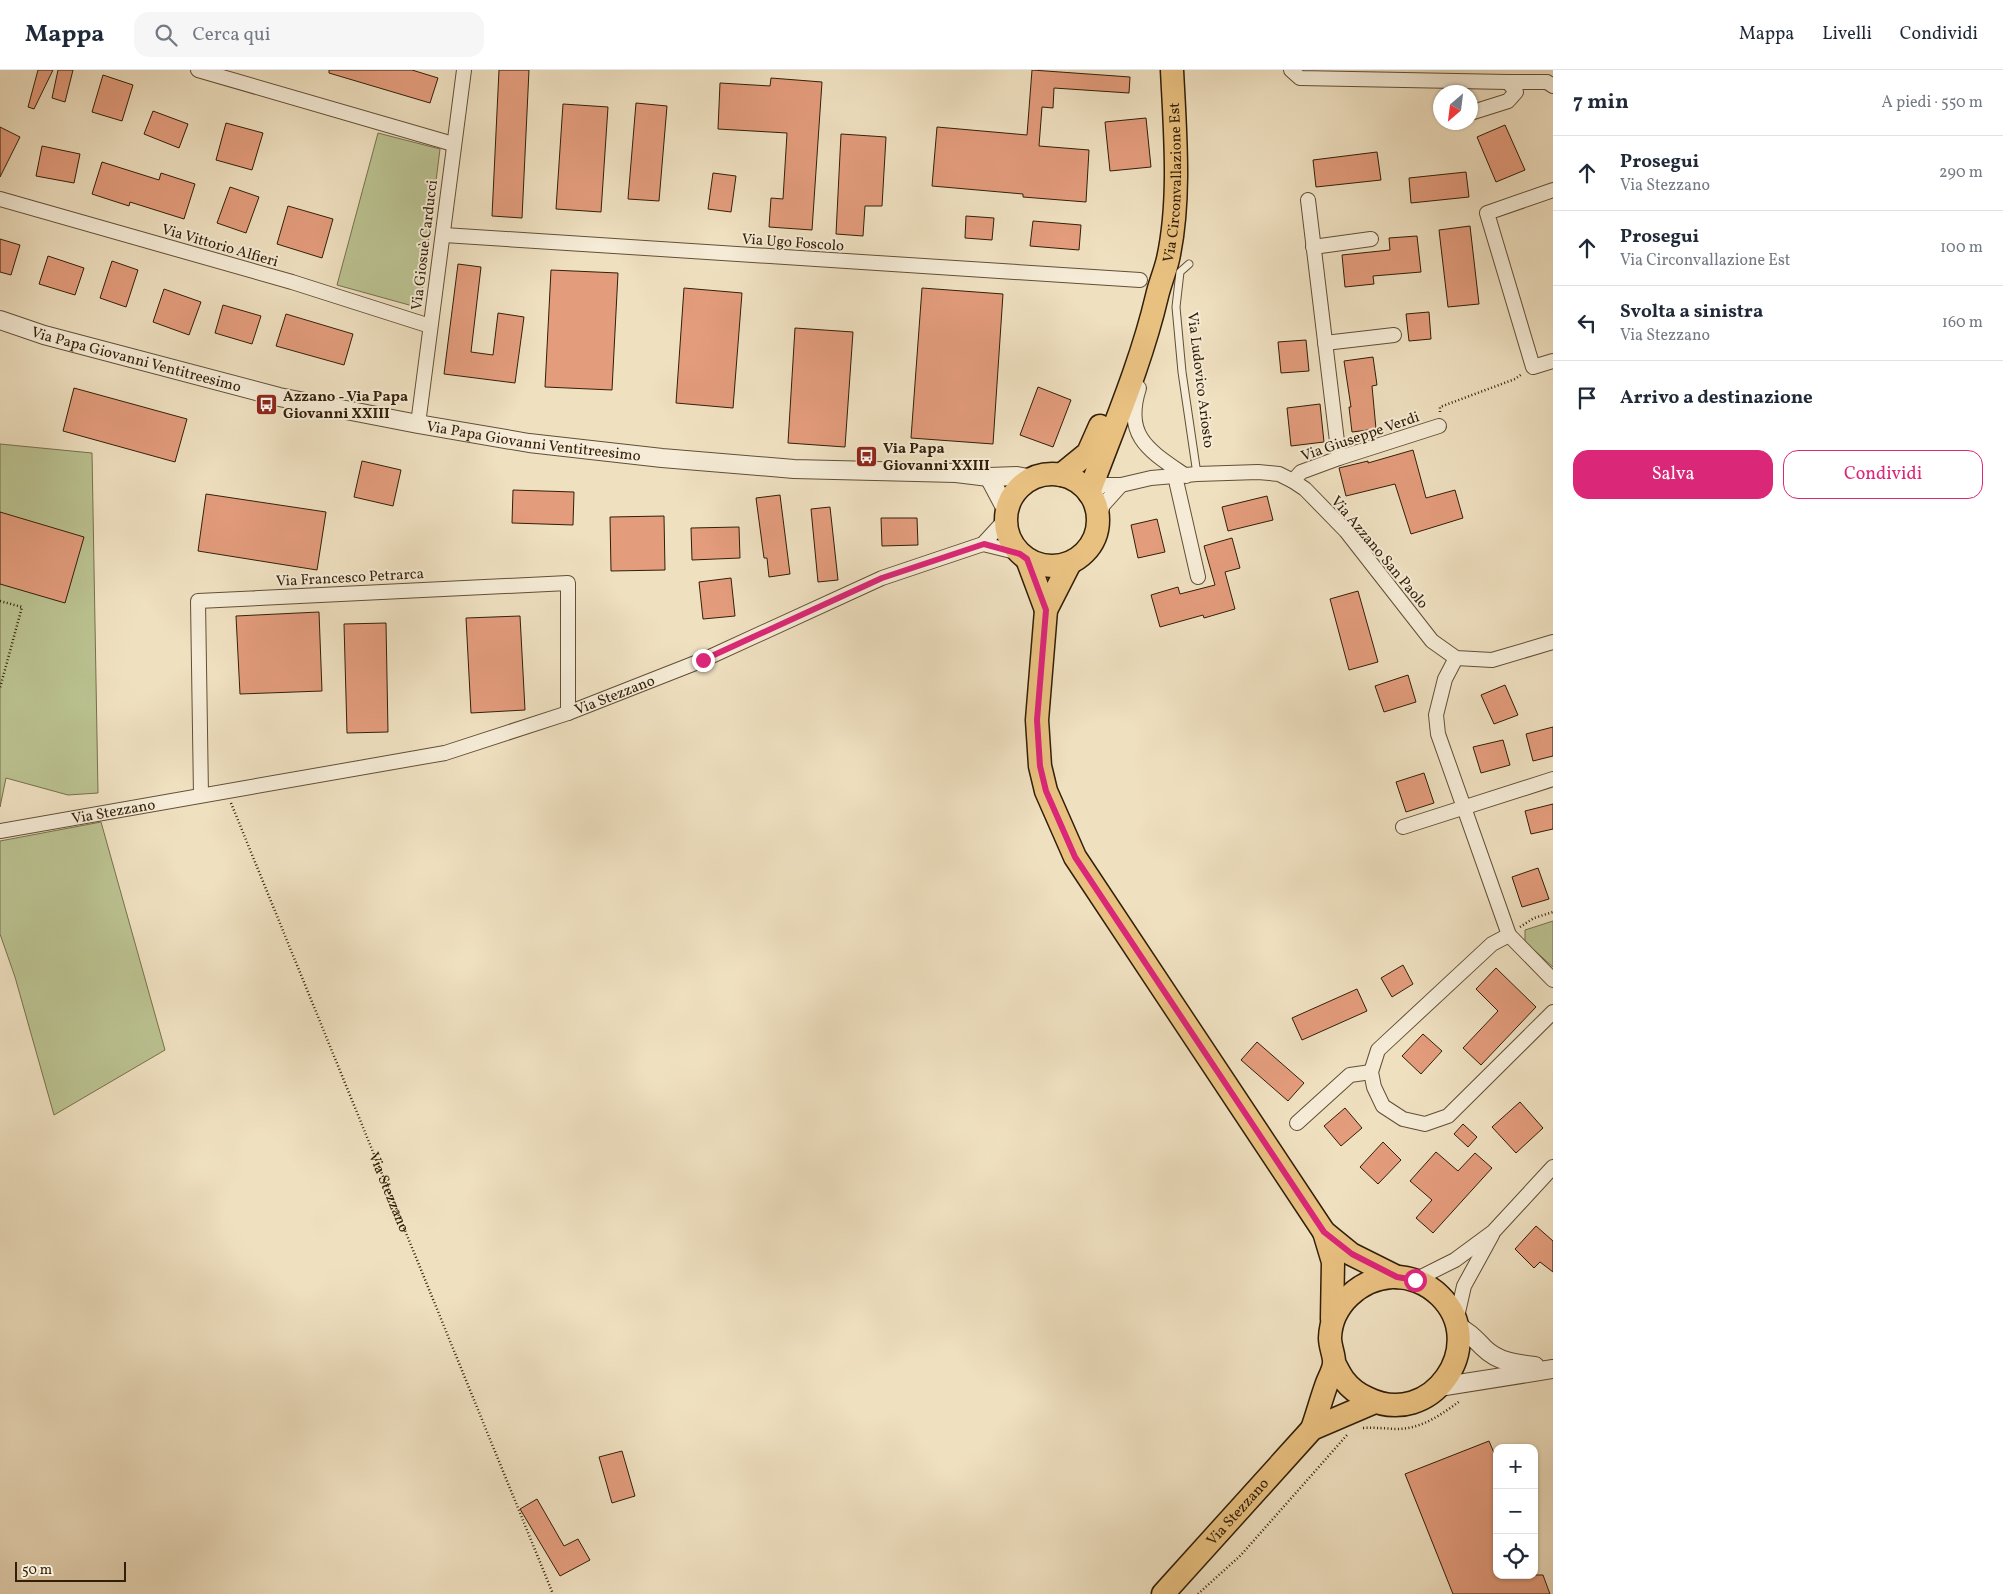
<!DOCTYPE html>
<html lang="it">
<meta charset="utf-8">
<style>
:root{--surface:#fff;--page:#f6f6f7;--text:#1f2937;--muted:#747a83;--line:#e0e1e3;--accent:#db2777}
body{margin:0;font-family:Vollkorn,serif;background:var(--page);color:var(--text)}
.controls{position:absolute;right:15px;bottom:15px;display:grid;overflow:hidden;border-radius:10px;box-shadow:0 1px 4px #0004}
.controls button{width:45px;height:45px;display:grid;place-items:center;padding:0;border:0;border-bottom:1px solid var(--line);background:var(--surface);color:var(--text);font:25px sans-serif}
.compass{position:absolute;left:1433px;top:15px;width:45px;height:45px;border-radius:50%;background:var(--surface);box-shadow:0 1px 4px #0004;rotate:208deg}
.scale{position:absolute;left:15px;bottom:12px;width:111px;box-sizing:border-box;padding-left:5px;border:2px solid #321f08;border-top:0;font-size:14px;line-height:18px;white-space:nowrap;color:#321f08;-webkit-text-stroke:4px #f5ebd6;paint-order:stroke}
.stop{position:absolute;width:15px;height:15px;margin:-11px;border:4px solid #db2777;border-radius:50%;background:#fff}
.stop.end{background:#db2777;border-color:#fff;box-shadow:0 1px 5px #0008}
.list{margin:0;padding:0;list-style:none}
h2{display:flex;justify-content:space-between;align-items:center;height:65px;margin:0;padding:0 20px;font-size:21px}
h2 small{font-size:16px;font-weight:400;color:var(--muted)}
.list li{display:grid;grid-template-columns:32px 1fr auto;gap:15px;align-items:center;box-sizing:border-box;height:75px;padding:0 20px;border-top:1px solid var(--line)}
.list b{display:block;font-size:19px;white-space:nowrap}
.list p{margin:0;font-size:16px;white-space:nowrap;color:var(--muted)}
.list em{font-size:16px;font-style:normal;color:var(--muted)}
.actions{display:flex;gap:10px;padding:15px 20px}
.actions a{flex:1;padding:11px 0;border:1px solid var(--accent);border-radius:15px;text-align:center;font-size:18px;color:var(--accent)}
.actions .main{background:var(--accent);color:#fff}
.icon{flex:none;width:28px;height:28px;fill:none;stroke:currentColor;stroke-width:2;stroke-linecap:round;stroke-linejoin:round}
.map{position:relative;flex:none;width:1553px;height:1524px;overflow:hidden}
header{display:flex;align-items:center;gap:30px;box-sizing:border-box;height:70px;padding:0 25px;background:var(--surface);border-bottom:1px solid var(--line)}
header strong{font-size:24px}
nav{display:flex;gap:28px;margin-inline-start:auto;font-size:18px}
.search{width:350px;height:45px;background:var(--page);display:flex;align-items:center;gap:12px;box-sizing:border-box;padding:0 18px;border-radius:15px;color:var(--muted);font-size:19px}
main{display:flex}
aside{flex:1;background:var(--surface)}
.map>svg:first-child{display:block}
.green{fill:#bbc291;stroke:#76704c}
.building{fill:#e39c7c;stroke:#321f08}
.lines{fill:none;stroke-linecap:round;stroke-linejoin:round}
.service-casing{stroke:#614f36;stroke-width:9}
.minor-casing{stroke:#614f36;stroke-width:16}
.tertiary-casing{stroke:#614f36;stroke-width:20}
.primary-casing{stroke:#321f08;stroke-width:25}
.path{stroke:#321f08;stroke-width:2.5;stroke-dasharray:1 2.5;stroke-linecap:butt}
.service{stroke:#f5ebd6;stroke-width:7}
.minor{stroke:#f5ebd6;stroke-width:14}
.tertiary{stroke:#f5ebd6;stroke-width:18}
.primary{stroke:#e8c080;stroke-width:22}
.route{stroke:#db2777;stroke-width:6}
.labels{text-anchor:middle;stroke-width:4;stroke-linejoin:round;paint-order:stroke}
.street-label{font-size:15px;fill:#321f08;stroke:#f5ebd6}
.poi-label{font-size:15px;font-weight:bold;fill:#321f08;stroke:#f5ebd6;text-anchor:start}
</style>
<header>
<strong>Mappa</strong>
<div class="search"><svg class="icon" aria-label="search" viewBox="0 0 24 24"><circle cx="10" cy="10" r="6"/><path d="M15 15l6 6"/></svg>Cerca qui</div>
<nav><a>Mappa</a><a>Livelli</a><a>Condividi</a></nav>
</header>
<main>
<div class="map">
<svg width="1553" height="1524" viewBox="0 0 1553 1524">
<rect width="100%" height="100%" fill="#efe0c0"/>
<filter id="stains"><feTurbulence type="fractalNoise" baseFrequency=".004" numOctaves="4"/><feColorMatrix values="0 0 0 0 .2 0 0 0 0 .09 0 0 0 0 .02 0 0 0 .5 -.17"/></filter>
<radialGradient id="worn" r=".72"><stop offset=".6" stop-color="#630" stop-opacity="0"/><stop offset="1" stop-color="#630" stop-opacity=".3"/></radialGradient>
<path class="green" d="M378 63 440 79 420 238 337 215Z
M0 374 92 383 98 723 68 725 6 708 0 737Z
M101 752 165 980 54 1045 15 907 0 864V771Z
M1553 851V897L1525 872V860Z"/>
<path class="building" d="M38 0H53L34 39 28 37Z
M58 0H73L65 32 52 28Z
M329 0H412L438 8 430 33 329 3Z
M499 0H529L522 148 492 146Z
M1032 0 1130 7 1129 23 1054 18 1053 38 1042 37 1039 76 1089 80 1086 132 1023 127V124L932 116 937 57 1027 65Z
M103 5 133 15 122 51 92 42Z
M771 8 822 12 812 160 769 157 771 128 783 129 787 63 718 59 720 13 770 16Z
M636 33 667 36 659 131 628 129Z
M563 34 608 37 601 142 556 139Z
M153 41 188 54 179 78 144 64Z
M1146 48 1151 97 1110 101 1105 52Z
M226 53 263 63 252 100 216 90Z
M1505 55 1525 100 1496 112 1477 67Z
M0 57 20 67 0 107Z
M841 64 886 67 882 136H865L863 166 836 164Z
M42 76 80 84 74 113 36 106Z
M1377 82 1381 110 1316 117 1313 90Z
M102 92 159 110 161 103 195 114 184 149 130 132 129 136 92 124Z
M1466 102 1469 127 1411 133 1409 108Z
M713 103 736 106 731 142 708 139Z
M230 117 259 127 246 163 217 153Z
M288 136 333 149 322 188 277 174Z
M966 146 994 148 992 170 965 168Z
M1033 151 1081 155 1079 180 1030 176Z
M1470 156 1479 234 1448 237 1439 160Z
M1417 166 1421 202 1373 206 1374 214 1345 217 1342 185 1390 180 1389 168Z
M0 169 20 175 11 205 0 202Z
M48 186 84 198 75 225 39 214Z
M112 191 138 200 126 237 100 228Z
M458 194 481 197 471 282 493 285 498 243 524 247 515 313 444 304Z
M551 200 618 203 612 320 545 317Z
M684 218 742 223 733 338 676 333Z
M922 218 1003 224 993 374 911 368Z
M164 219 201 232 189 265 153 252Z
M223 235 261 246 252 274 215 263Z
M1429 242 1431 269 1409 271 1406 244Z
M286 244 353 264 344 295 276 276Z
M795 258 853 262 845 377 788 373Z
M1306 270 1309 301 1281 303 1278 272Z
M1373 287 1377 315 1372 316 1376 359 1352 362 1349 337H1351L1344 291Z
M1038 317 1071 330 1053 377 1020 365Z
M74 318 187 349 175 392 63 361Z
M1320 334 1324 372 1291 376 1287 338Z
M1413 380 1426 428 1455 420 1463 448 1411 464 1395 414 1346 426 1339 398 1368 391V393Z
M362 391 401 400 393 436 354 427Z
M513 420 574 422 573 455 512 453Z
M206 424 326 442 317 500 198 481Z
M780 425 790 504 769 507 767 488H764L756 428Z
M1267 426 1273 450 1228 461 1222 437Z
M830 437 838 510 818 512 811 439Z
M0 442 84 467 65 533 0 514Z
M664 446 665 500 611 501 610 447Z
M881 448H917L918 475 882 476Z
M1157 449 1165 482 1138 488 1131 455Z
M739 457 740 488 692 490 691 458Z
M1232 468 1240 498 1225 502 1235 539 1204 548 1203 545 1160 557 1151 525 1178 517 1180 524 1215 515 1204 476Z
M731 508 735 546 703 549 699 512Z
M1358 521 1378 592 1349 600 1330 529Z
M319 542 322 621 240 624 236 546Z
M520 546 525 640 471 643 466 548Z
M386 553 388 662 347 663 344 554Z
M1408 605 1416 632 1384 642 1375 616Z
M1505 615 1518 645 1494 654 1481 625Z
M1553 657V686L1533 691 1526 664Z
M1503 670 1510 695 1481 703 1473 677Z
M1424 703 1434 733 1406 742 1396 712Z
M1553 734V759L1531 764 1525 741Z
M1538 798 1549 829 1522 837 1512 807Z
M1403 895 1413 914 1392 927 1381 908Z
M1496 898 1536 937 1481 995 1463 978 1498 941 1476 919Z
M1357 919 1367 941 1302 970 1292 948Z
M1423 964 1442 981 1421 1004 1402 986Z
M1257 972 1304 1013 1288 1031 1241 990Z
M1520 1032 1543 1058 1516 1083 1492 1057Z
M1345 1038 1362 1058 1341 1076 1324 1056Z
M1463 1054 1477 1067 1468 1077 1454 1064Z
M1383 1072 1401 1090 1378 1114 1360 1097Z
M1436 1082 1458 1101 1475 1083 1492 1098 1433 1163 1416 1148 1432 1130 1410 1111Z
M1536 1156 1553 1171V1202L1540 1192 1534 1198 1515 1179Z
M1489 1371 1497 1390V1505H1543L1550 1524H1453L1405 1404Z
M622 1381 635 1426 612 1433 599 1387Z
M537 1429 564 1476 578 1469 590 1490 560 1506 520 1439Z"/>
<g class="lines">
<defs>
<path id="service" d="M1189 194 1180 202 1176 237 1182 302 1197 404"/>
<g id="minor">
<path d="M198 0 453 74"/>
<path d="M1291 0 1300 8 1508 12"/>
<path d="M1470 43 1508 31 1516 22 1508 12H1547L1553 16"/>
<path d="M1553 120 1487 143 1533 297 1553 291"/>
<path d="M0 129 292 212 430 256"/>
<path d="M1308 130 1339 388"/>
<path d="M444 165 1140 210"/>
<path d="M1313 177 1371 169"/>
<path d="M1325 273 1394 265"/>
<path d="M1139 318C1123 367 1150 381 1186 406"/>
<path d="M418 354 464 0"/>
<path d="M1175 406 1198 507"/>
<path d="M1293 411 1301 402 1339 388 1439 356"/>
<path d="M1091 426 1102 415H1121L1151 408 1197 404 1258 402 1279 404 1293 411 1305 419 1346 461 1432 571 1456 588 1492 590 1553 572"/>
<path d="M1098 450 1103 435 1121 415"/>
<path d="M983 474 1020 483"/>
<path d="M1456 588 1445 609 1436 645 1438 664 1509 865 1553 910"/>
<path d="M201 725 198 531 568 513V643"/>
<path d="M1403 757 1553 709"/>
<path id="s2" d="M0 761 445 683 568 643 703 590 882 508 983 474 1006 449"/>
<path d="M1509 865 1492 874 1378 980 1371 1002 1374 1017 1383 1036 1403 1049 1425 1054 1448 1046 1553 942"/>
<path d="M1297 1053 1350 1005 1371 1002"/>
<path d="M1415 1210 1455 1190 1493 1162 1553 1097"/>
<path d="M1456 1251 1464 1216 1492 1165"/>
</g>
<g id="tertiary">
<path id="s3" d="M0 250 44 265 279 327 418 354 529 373 662 388 794 399 956 403 989 407 1017 406 1033 409"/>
<path d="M989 407 1007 441"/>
<path d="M1457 1256C1469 1262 1475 1269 1484 1278 1498 1292 1517 1294 1535 1296"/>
<path d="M1439 1317 1553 1299"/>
</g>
<g id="primary">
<circle cx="1052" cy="450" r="46"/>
<path d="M1061 405 1088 383 1100 356"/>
<path id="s4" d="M1089 423C1113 358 1141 294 1157 226 1160 213 1165 202 1168 189 1181 130 1175 61 1172 0"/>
<path d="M1027 489 1046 540"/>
<path d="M1070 493 1046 540 1037 650 1040 696 1046 721 1075 787 1324 1162 1351 1184 1397 1207"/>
<path d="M1324 1162 1333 1192 1332 1249"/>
<path d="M1312 1359C1317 1345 1321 1330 1326 1316 1328 1309 1333 1302 1334 1294 1335 1287 1330 1277 1330 1268 1331 1235 1360 1209 1392 1207 1409 1206 1427 1213 1440 1226 1490 1275 1431 1360 1367 1328 1358 1324 1350 1318 1344 1310 1340 1305 1337 1298 1334 1293"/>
<path id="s5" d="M1163 1524 1312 1359 1375 1332"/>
</g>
</defs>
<use href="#service" class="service-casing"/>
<use href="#minor" class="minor-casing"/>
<use href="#tertiary" class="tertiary-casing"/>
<use href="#primary" class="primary-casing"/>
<g class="path">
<path d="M1440 342V337L1515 309 1522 304"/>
<path d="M0 531 22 537 0 618"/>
<path id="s1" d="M231 733 553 1524"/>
<path d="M1520 857 1534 848 1553 842"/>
<path d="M1363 1358C1376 1357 1387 1359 1399 1359 1423 1358 1442 1344 1460 1331"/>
<path d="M1198 1524 1241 1485 1347 1365"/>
</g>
<use href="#service" class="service"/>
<use href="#minor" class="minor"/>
<use href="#tertiary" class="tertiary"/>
<use href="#primary" class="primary"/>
</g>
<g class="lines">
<path class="route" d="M703 590 882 508 984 474 1020 484 1027 489 1046 540 1037 650 1040 696 1046 721 1075 787 1324 1162 1352 1184 1397 1207 1415 1210"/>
</g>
<defs>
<symbol id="bus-square" viewBox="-11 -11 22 22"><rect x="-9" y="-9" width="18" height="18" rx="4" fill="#8f2418" stroke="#f5ebd6"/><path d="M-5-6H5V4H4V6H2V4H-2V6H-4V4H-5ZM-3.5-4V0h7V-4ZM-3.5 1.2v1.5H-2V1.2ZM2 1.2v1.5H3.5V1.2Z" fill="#fff"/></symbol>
</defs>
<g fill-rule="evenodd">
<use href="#bus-square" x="254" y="322" width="25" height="25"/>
<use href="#bus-square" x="854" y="374" width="25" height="25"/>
</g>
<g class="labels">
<g class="street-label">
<text dy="5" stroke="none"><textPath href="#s4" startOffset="324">Via Circonvallazione Est</textPath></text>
<text transform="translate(793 172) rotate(4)" y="5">Via Ugo Foscolo</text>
<text transform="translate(220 175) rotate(16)" y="5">Via Vittorio Alfieri</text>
<text transform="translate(424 175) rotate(-83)" y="5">Via Giosuè Carducci</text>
<text dy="5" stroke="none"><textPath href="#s3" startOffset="142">Via Papa Giovanni Ventitreesimo</textPath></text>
<text transform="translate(1201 310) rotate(83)" y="5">Via Ludovico Ariosto</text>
<text transform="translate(1360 366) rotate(-19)" y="5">Via Giuseppe Verdi</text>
<text dy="5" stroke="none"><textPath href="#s3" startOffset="548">Via Papa Giovanni Ventitreesimo</textPath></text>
<text transform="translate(1380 482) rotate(50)" y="5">Via Azzano San Paolo</text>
<text transform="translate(350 507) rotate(-3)" y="5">Via Francesco Petrarca</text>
<text dy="5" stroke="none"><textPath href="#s2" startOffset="631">Via Stezzano</textPath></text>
<text dy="5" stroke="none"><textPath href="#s2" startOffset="115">Via Stezzano</textPath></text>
<text dy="5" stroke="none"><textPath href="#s1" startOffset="420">Via Stezzano</textPath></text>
<text dy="5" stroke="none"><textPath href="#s5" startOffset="111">Via Stezzano</textPath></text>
</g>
<g class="poi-label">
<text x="283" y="331">Azzano - Via Papa<tspan x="283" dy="17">Giovanni XXIII</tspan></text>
<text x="883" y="383">Via Papa<tspan x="883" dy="17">Giovanni XXIII</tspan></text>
</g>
</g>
<rect width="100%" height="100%" filter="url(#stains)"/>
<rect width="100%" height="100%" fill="url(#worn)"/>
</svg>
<div class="controls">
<button>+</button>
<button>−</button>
<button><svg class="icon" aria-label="locate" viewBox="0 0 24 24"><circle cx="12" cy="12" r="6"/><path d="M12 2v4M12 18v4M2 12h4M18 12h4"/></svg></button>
</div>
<svg class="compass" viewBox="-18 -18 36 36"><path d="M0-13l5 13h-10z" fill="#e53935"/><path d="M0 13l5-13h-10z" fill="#747a83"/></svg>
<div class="scale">50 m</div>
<div class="stop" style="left:1415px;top:1210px"></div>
<div class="stop end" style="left:703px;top:590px"></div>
</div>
<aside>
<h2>7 min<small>A piedi · 550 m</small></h2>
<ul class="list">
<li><svg class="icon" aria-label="ahead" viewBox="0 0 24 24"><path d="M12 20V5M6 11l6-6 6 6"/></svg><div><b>Prosegui</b><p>Via Stezzano</p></div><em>290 m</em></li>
<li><svg class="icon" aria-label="ahead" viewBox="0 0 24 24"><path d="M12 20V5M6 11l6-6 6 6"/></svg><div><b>Prosegui</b><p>Via Circonvallazione Est</p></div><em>100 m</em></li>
<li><svg class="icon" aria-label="left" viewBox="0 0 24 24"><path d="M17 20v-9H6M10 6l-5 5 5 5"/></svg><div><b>Svolta a sinistra</b><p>Via Stezzano</p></div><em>160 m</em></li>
<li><svg class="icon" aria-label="arrive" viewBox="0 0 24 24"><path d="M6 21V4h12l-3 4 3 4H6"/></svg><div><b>Arrivo a destinazione</b></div></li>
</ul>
<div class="actions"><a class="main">Salva</a><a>Condividi</a></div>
</aside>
</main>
